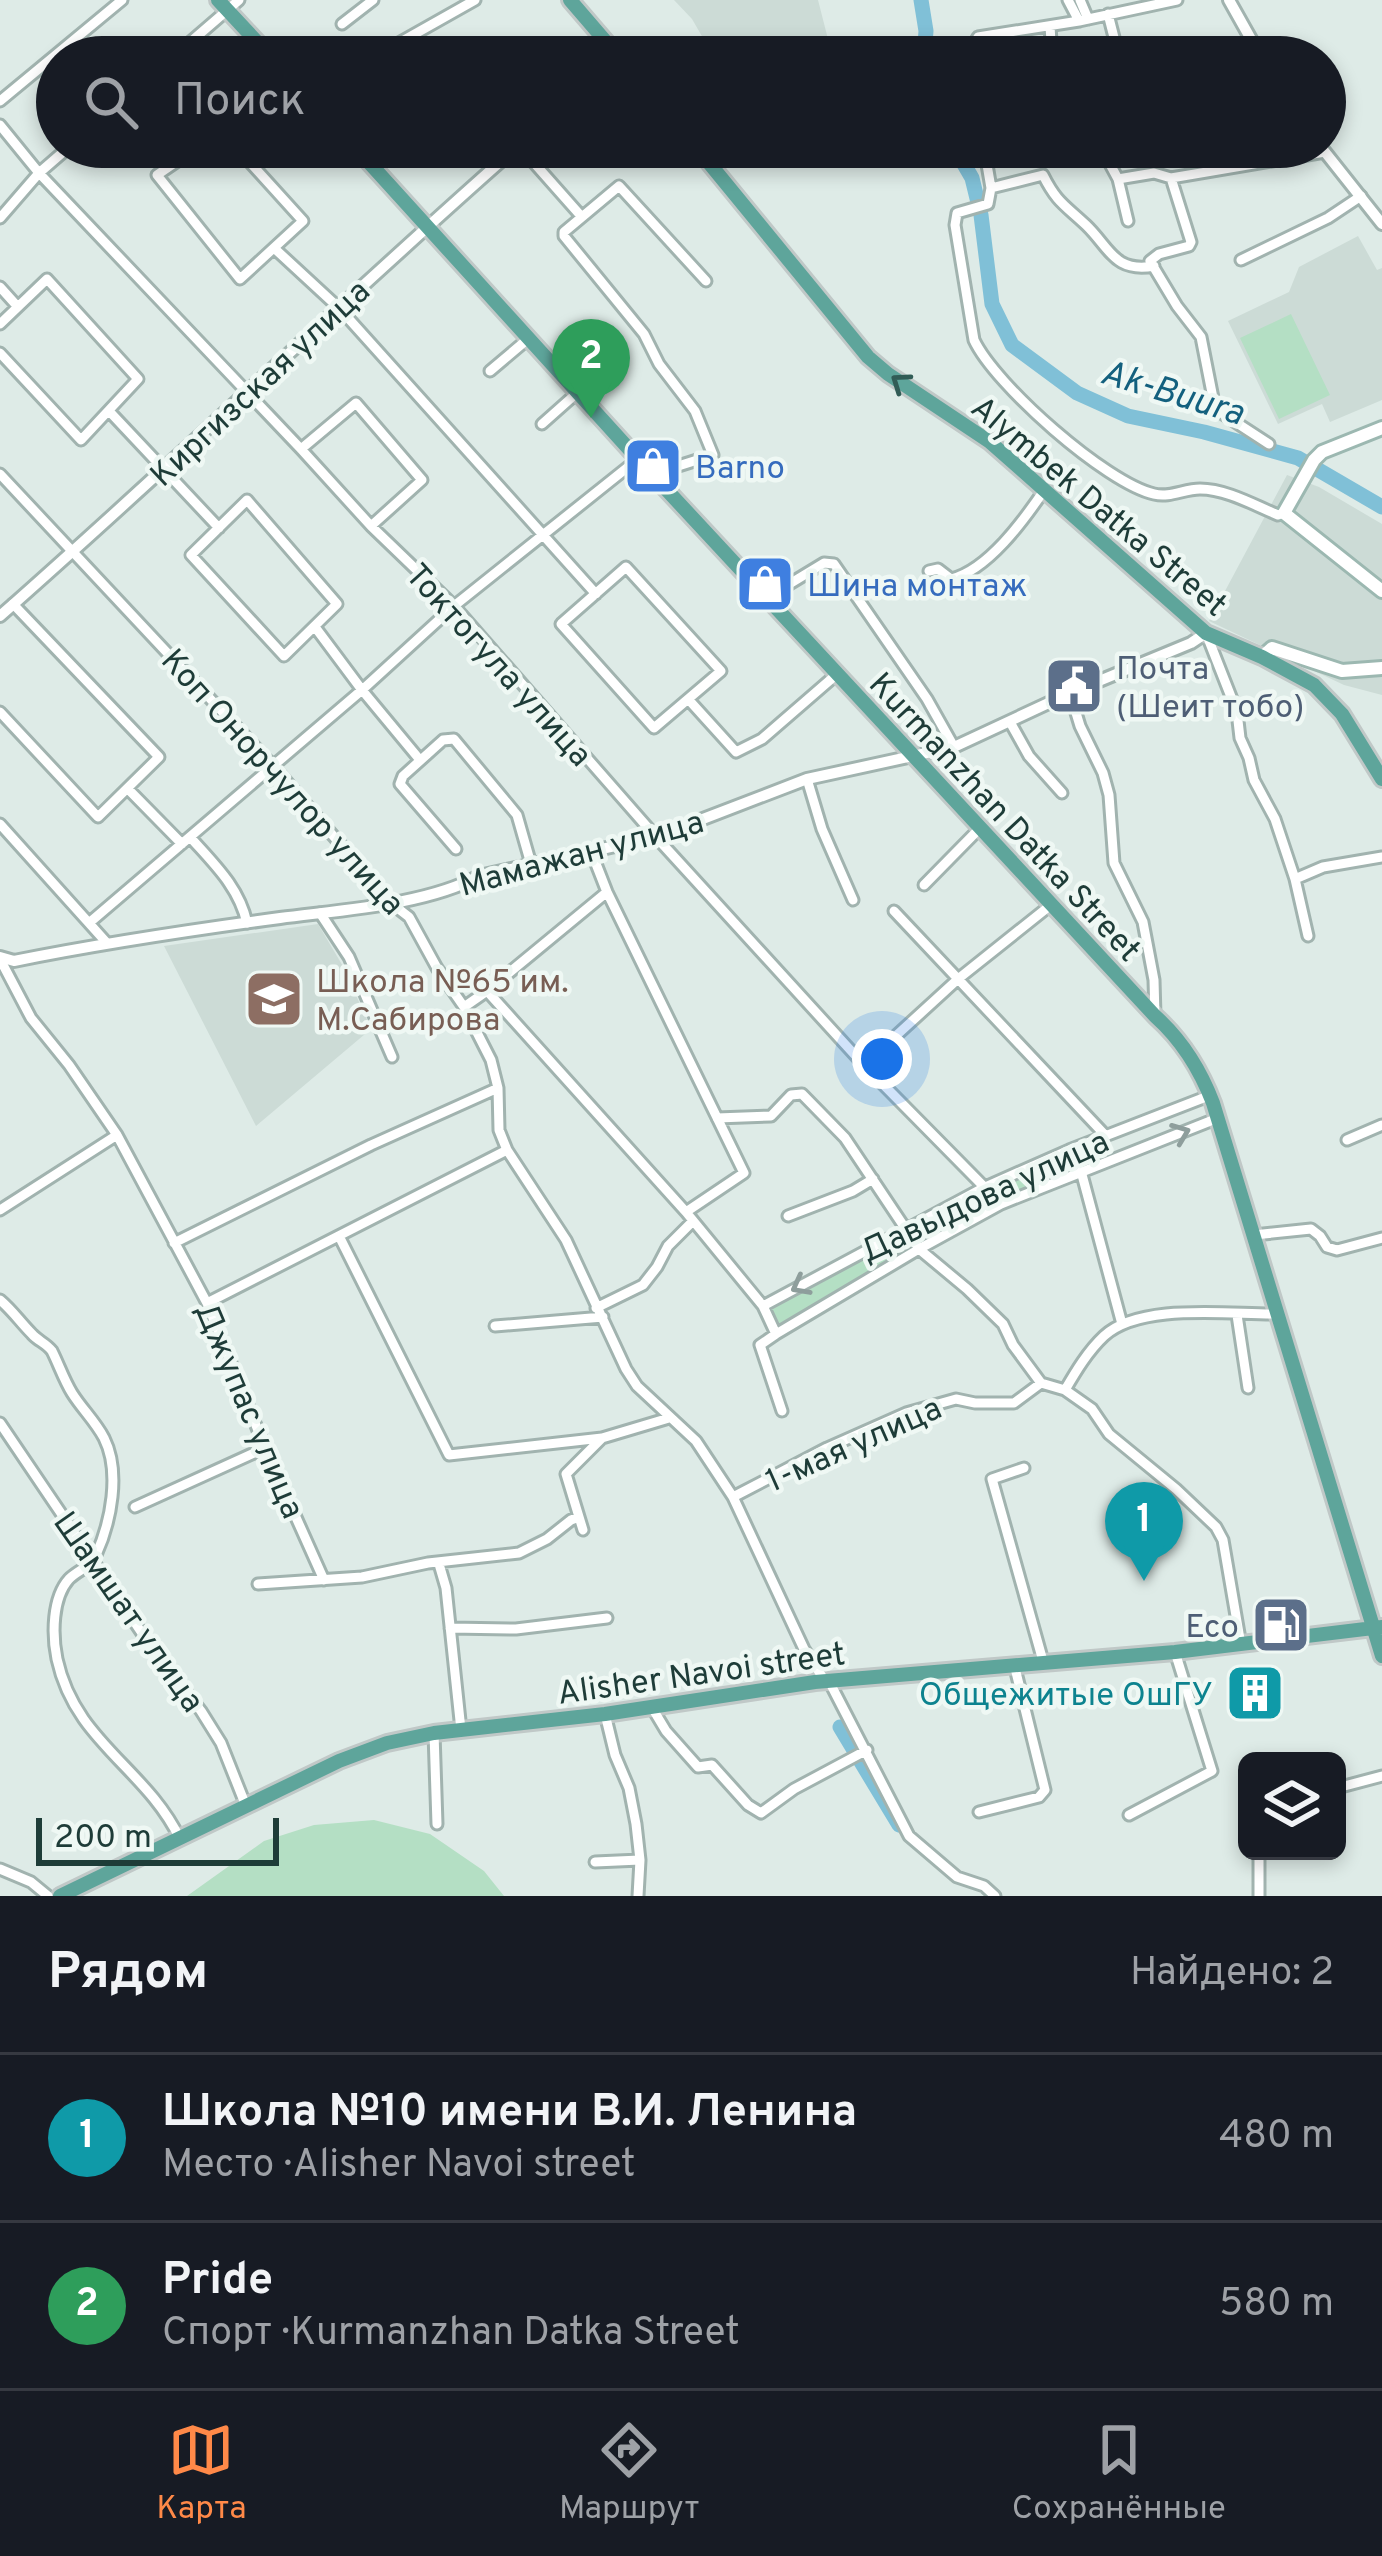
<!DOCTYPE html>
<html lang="ru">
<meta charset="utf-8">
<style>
:root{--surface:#171b24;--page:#242831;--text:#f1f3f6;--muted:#9ea1a6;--line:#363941;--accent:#ff8948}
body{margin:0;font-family:Overpass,sans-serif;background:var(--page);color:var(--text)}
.controls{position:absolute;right:36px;bottom:36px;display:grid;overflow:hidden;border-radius:18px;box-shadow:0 6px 18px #0003}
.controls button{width:108px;height:108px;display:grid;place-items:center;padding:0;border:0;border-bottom:3px solid var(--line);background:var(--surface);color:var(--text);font:60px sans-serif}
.scale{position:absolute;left:36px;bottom:30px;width:243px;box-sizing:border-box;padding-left:12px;border:6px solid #1e3c38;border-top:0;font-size:33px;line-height:42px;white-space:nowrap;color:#1e3c38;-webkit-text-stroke:9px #eff8f4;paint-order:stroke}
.you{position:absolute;left:882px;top:1059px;width:42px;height:42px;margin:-30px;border:9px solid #fff;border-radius:50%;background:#1a73e8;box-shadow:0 0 0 18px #1a73e833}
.badge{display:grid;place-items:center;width:78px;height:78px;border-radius:50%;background:var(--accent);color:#fff;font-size:39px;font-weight:700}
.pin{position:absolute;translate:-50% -99px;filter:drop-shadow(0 3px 6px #0008)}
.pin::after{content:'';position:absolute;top:63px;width:42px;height:36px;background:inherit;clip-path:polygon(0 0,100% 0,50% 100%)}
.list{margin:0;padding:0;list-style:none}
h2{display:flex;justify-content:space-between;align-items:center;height:156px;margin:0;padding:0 48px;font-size:51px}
h2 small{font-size:39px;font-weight:400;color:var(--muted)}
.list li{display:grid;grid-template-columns:78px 1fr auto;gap:36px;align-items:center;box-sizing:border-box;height:168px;padding:0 48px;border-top:3px solid var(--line)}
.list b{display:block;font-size:45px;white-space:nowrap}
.list p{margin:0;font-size:39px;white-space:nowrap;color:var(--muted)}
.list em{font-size:39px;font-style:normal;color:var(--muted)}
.icon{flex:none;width:66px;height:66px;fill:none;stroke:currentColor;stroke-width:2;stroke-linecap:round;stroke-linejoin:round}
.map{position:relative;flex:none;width:1382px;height:1896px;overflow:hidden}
.search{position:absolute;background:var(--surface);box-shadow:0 6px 18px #0003;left:36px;right:36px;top:36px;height:132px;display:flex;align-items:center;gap:30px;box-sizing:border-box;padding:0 42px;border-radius:66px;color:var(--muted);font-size:45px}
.sheet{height:492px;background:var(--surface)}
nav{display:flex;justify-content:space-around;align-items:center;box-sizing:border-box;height:168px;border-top:3px solid var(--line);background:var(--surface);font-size:33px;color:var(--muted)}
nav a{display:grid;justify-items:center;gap:6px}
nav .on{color:var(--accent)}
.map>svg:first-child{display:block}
.built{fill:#ccdbd6}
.green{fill:#b4dfc4}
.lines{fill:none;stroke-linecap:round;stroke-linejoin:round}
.river{stroke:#80c0d7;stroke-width:15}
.minor-casing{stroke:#a1b3af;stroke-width:15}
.tertiary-casing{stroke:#a1b3af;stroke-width:16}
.secondary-casing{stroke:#9cb8b1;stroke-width:18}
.primary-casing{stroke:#c0c8c7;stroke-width:20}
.minor{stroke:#fff;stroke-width:9}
.tertiary{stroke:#fff;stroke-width:10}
.secondary{stroke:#fff;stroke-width:12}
.primary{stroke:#5ea59b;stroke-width:14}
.oneway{stroke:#315c56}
.oneway2{stroke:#8e9e9c}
.labels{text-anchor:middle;stroke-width:9;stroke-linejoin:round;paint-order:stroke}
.street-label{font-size:33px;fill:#1e3c38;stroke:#eff8f4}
.shop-label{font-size:33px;fill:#366cbe;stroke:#eff8f4;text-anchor:start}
.service-label{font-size:33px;fill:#4e5e75;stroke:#eff8f4;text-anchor:start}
.education-label{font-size:33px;fill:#785e54;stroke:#eff8f4;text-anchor:start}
.culture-label{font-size:33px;fill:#0d838f;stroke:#eff8f4;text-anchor:end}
.water-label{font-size:36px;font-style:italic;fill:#13607e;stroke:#eff8f4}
</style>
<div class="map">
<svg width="1382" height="1896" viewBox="0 0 1382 1896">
<rect width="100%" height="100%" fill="#deebe7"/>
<path class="built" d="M674 0H818L829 43 813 50 786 41 759 42 737 57H714L692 19Z
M1358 236 1377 270 1382 268V400L1330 422 1322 404 1278 424 1228 321 1289 292 1299 267Z
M1287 475 1319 487 1382 524V695L1344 685 1209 621Z
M318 924 344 968 371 1029 256 1126 164 946Z"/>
<path class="green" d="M1291 314 1330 395 1279 419 1240 338Z
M1082 1150 1087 1166 1005 1199 994 1188Z
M984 1192 991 1205 920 1245 911 1230Z
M904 1236 911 1249 779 1327 771 1308Z
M374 1820 430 1834 484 1871 504 1896H187L264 1841 314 1825Z"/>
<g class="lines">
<path class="river" d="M921 0 926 31 924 57
M954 147 972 178 981 215 992 304 1012 345 1077 393 1128 416 1204 432 1298 458 1382 507
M840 1727 899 1825"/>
<defs>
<path id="minor" d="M1068 0 1079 21
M1080 0 1088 19
M1108 14 1119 57
M342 24 373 0
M1050 26 1052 57
M173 57 239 0
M374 57 475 0
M748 57C769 41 786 45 809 54
M973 57 972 47 978 37 1079 21 1177 0
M0 101 122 0
M0 125 39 173 301 449 371 526 454 606 656 837 864 1065 1001 1204
M198 147 157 175 240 279 303 221 236 147
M520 147 581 216
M984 147 991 188 988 204 957 213 955 225 974 340C995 385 1106 483 1154 494 1170 498 1184 489 1200 489 1226 489 1254 505 1278 515L1284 513
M1104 153 1118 179 1128 221
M1118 179 1154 173 1171 178
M991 188 1043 175C1057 203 1065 205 1086 225 1110 248 1114 273 1154 266
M0 218 39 173 69 147
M274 248 340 309 596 594
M1241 260 1328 218 1361 196
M0 287 18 307
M0 324 47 279 138 379 81 440 0 353
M490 371 529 338
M109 411 219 528
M542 424 578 392
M1269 444 1223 414 1214 403 1201 337 1177 306 1150 261 1159 254 1189 246 1191 242 1171 178 1325 152
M301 449 356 403 422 480 371 526
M0 474 274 767 391 903 409 917 437 968 464 1007 491 1060 498 1088 499 1130 507 1150 566 1240 626 1369 637 1386 696 1441 733 1497 804 1649 825 1681
M653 474 713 455 695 411 659 364 644 334 564 236V232L619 186 706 281
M247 500 337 604 284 656 191 555Z
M626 567 721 671 654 728 561 624Z
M929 571 938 569 951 579C988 570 1024 520 1045 489
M768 597 824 563 834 564 927 699 954 747
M315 627 362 690 420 760
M1206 633 1237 712 1240 738 1249 758 1254 780 1275 819 1295 879 1308 936
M1070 693 1080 726 1103 773 1109 795 1114 863 1143 922 1154 980 1155 1016
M688 699 736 752 762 739 837 674
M0 712 98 817 159 757 13 604
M1010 722 1029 756 1062 793
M807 779 822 829 853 900
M128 789 182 844
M0 824 106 942
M190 837C214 864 239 887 247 923
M456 849 400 784 403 776 443 740 454 739 517 815 531 864
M591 851 607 892 744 1173 686 1212
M1295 879 1323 867 1382 857
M924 885 980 828
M894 911 1106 1136
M320 913 349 957 392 1057
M89 923 362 690 454 606 638 459
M0 959 31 1018 69 1065 117 1135 207 1303 265 1448 324 1580
M487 991 686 1212 763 1306 776 1334
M464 1007 487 991 607 892
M864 1065 958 979 1052 904
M717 1118 771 1116 791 1095 802 1094 845 1138 919 1249 967 1289 1003 1324 1013 1345 1041 1383 1065 1390 1092 1409 1109 1434 1176 1489 1216 1527 1223 1540 1241 1645
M1347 1140 1382 1125
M1081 1171 1122 1324
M0 1210 117 1135
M788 1216 853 1191 873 1179
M1254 1235 1311 1229 1320 1236 1327 1247 1337 1250 1382 1238
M339 1236 449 1455 602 1438
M174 1243 371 1145 498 1088
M0 1300C13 1311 20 1322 32 1334 38 1341 46 1343 52 1351 59 1365 64 1380 72 1393 82 1409 95 1421 104 1438 121 1472 111 1522 96 1555 91 1567 78 1570 69 1579 52 1598 52 1635 57 1659 75 1742 146 1768 180 1839
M207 1303 507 1150
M763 1306 985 1187 1069 1150 1211 1095
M596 1308 643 1285 657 1267 668 1246 693 1221
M1237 1315 1248 1388
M495 1326 603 1317
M1065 1390C1076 1371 1088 1351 1104 1336 1141 1302 1231 1315 1279 1314
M782 1411 760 1345 776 1334 919 1249 1001 1204 1218 1118
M0 1423 150 1645 201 1711 221 1743 246 1806
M1024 1468 992 1479 1043 1661
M733 1497 827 1448 906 1413 956 1399 975 1403H1014L1041 1383
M135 1507 265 1448
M583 1530 566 1474 602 1438 669 1418
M439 1564 446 1588 461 1730
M258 1584 362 1577 428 1563 519 1553 547 1539 571 1520 579 1517
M450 1628 516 1629 607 1618
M829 1681 909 1836 957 1877 984 1886 995 1896
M651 1706 666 1731 698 1767 712 1765 748 1805 761 1813 794 1789 867 1750
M605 1714 615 1755 629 1788 636 1824 640 1860 638 1896
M434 1733 437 1824
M1337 1788 1382 1776
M979 1812 1039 1797 1045 1790 1014 1664
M1129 1815 1212 1771 1175 1652
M595 1862 640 1860
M0 1869 31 1882 48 1896
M1259 1896V1854L1263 1851"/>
<path id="tertiary" d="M1229 0 1261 57
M1321 147 1382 224
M0 616C175 462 342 301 517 147
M0 957 14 961C103 943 191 930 280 918 340 910 426 905 479 876L656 837 807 779 954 747 1070 693 1191 643 1206 633"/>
<path id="secondary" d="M1382 428 1322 452 1314 460 1284 513 1382 591
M1262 657 1272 648 1342 671 1382 668"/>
<path id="primary" d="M218 0 271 57
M570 0 619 57
M355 147 638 459 1155 1016C1183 1041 1200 1069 1213 1103L1382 1656
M696 147 868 357 888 374 990 442 1206 633 1262 657 1314 685 1342 714 1382 779
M60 1896 339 1761 387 1743 434 1733 605 1714 815 1682 1175 1652 1382 1627"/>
</defs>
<use href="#minor" class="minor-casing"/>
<use href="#tertiary" class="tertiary-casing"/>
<use href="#secondary" class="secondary-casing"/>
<use href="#primary" class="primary-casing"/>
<use href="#minor" class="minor"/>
<use href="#tertiary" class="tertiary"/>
<use href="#secondary" class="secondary"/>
<use href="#primary" class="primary"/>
</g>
<defs><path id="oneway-chevron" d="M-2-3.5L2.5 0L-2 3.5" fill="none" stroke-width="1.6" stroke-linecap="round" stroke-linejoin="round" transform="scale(3)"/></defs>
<use class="oneway" href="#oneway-chevron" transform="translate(900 382) rotate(-145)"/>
<g class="oneway2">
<use href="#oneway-chevron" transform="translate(1181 1133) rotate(-21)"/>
<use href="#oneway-chevron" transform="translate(800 1286) rotate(152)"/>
</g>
<defs>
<symbol id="shop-square" viewBox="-11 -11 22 22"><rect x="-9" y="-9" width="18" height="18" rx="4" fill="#3f7fe0" stroke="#eff8f4"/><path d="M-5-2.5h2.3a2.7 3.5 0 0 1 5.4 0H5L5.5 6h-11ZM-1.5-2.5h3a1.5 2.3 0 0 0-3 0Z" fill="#fff"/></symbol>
<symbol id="civic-square" viewBox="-11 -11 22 22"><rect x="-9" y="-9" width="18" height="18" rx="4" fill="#5c6f8a" stroke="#eff8f4"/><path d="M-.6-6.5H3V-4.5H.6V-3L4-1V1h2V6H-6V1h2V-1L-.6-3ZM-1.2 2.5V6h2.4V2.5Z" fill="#fff"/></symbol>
<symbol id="school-square" viewBox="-11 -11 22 22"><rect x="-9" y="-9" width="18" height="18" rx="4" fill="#8d6e63" stroke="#eff8f4"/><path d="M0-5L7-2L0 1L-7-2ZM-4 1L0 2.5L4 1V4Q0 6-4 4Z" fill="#fff"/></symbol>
<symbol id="fuel-square" viewBox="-11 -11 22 22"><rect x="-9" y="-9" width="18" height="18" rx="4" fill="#5c6f8a" stroke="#eff8f4"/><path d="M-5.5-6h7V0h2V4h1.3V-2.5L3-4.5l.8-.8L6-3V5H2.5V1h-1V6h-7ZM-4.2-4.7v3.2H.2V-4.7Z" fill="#fff"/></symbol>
<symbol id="building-square" viewBox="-11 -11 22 22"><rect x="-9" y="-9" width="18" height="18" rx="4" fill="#0f9aa8" stroke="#eff8f4"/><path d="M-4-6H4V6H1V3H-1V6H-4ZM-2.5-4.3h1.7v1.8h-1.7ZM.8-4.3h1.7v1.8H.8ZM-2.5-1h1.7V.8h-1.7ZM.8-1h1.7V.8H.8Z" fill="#fff"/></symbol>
</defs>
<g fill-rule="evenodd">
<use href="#shop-square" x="620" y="433" width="66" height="66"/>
<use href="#shop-square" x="732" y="551" width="66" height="66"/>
<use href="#civic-square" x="1041" y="653" width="66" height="66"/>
<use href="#school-square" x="241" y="966" width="66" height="66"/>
<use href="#fuel-square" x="1248" y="1592" width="66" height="66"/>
<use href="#building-square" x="1222" y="1660" width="66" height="66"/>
</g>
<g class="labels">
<g class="street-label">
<text transform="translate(259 382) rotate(-43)" y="12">Киргизская улица</text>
<text transform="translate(1100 505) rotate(40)" y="12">Alymbek Datka Street</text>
<text transform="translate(500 664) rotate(48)" y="12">Токтогула улица</text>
<text transform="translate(284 781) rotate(48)" y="12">Коп Онорчулор улица</text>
<text transform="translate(1006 816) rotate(47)" y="12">Kurmanzhan Datka Street</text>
<text transform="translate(581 852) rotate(-15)" y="12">Мамажан улица</text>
<text transform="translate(984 1195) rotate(-25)" y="12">Давыдова улица</text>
<text transform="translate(251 1410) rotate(67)" y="12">Джупас улица</text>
<text transform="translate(853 1443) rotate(-24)" y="12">1-мая улица</text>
<text transform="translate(130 1611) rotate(55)" y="12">Шамшат улица</text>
<text transform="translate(701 1672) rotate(-8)" y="12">Alisher Navoi street</text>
</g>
<g class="shop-label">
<text x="695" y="478">Barno</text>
<text x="807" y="596">Шина монтаж</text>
</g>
<g class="service-label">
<text x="1116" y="679">Почта<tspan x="1116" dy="38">(Шеит тобо)</tspan></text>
<text x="1239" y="1637" text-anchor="end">Есо</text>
</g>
<g class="education-label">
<text x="316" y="992">Школа №65 им.<tspan x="316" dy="38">М.Сабирова</tspan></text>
</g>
<g class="culture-label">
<text x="1213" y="1705">Общежитые ОшГУ</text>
</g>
<g class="water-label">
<text transform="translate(1173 391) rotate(17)" y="13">Ak-Buura</text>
</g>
</g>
</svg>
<div class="controls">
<button><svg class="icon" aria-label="layers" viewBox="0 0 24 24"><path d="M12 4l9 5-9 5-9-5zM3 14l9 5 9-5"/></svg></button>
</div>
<div class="scale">200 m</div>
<div class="you"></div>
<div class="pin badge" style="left:1144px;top:1581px;background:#0f9aa8">1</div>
<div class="pin badge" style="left:591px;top:418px;background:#2e9e5b">2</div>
<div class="search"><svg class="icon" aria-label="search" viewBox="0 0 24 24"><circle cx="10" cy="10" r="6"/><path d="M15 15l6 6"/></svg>Поиск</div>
</div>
<section class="sheet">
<h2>Рядом<small>Найдено: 2</small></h2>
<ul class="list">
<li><span class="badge" style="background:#0f9aa8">1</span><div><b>Школа №10 имени В.И. Ленина</b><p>Место · Alisher Navoi street</p></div><em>480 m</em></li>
<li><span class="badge" style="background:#2e9e5b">2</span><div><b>Pride</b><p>Спорт · Kurmanzhan Datka Street</p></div><em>580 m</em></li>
</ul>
</section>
<nav>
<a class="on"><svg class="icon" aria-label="map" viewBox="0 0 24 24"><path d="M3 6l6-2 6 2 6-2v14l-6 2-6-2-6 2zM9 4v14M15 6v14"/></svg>Карта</a>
<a><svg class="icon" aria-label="directions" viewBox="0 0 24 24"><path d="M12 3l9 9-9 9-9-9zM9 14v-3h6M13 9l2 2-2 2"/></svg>Маршрут</a>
<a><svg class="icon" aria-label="saved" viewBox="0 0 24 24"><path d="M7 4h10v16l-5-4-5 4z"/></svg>Сохранённые</a>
</nav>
